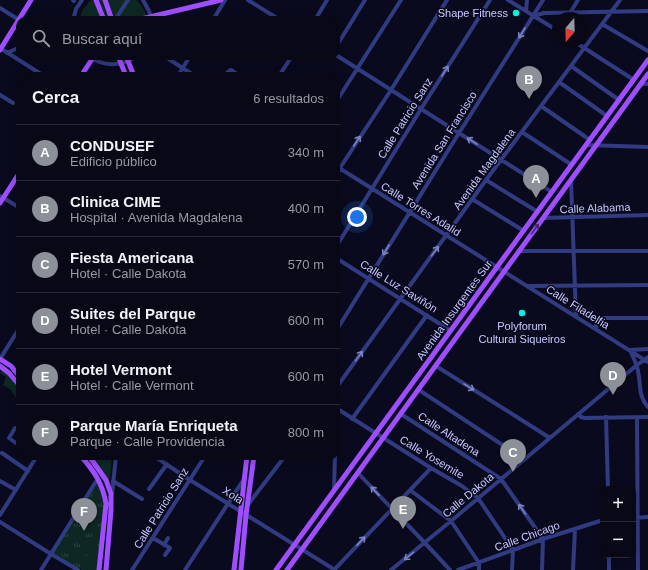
<!DOCTYPE html>
<html lang="es">
<meta charset="utf-8">
<style>
:root{--surface:#080816;--page:#11111f;--text:#f1f3f6;--muted:#989aa1;--line:#292935;--accent:#8c9099}
body{margin:0;font-family:Arial,sans-serif;background:var(--page);color:var(--text)}
.controls{position:absolute;right:12px;bottom:12px;display:grid;overflow:hidden;border-radius:8px;box-shadow:0 2px 10px #0003}
.controls button{width:36px;height:36px;display:grid;place-items:center;padding:0;border:0;border-bottom:1px solid var(--line);background:var(--surface);color:var(--text);font:20px sans-serif}
.compass{position:absolute;left:552px;top:12px;width:36px;height:36px;border-radius:50%;background:var(--surface);box-shadow:0 2px 10px #0003;rotate:199deg}
.you{position:absolute;left:357px;top:217px;width:14px;height:14px;margin:-10px;border:3px solid #fff;border-radius:50%;background:#1a73e8;box-shadow:0 0 0 6px #1a73e833}
.badge{display:grid;place-items:center;width:26px;height:26px;border-radius:50%;background:var(--accent);color:#fff;font-size:13px;font-weight:700}
.pin{position:absolute;translate:-50% -33px;filter:drop-shadow(0 1px 2px #0008)}
.pin::after{content:'';position:absolute;top:21px;width:14px;height:12px;background:inherit;clip-path:polygon(0 0,100% 0,50% 100%)}
.list{margin:0;padding:0;list-style:none}
h2{display:flex;justify-content:space-between;align-items:center;height:52px;margin:0;padding:0 16px;font-size:17px}
h2 small{font-size:13px;font-weight:400;color:var(--muted)}
.list li{display:grid;grid-template-columns:26px 1fr auto;gap:12px;align-items:center;box-sizing:border-box;height:56px;padding:0 16px;border-top:1px solid var(--line)}
.list b{display:block;font-size:15px;white-space:nowrap}
.list p{margin:0;font-size:13px;white-space:nowrap;color:var(--muted)}
.list em{font-size:13px;font-style:normal;color:var(--muted)}
.icon{flex:none;width:22px;height:22px;fill:none;stroke:currentColor;stroke-width:2;stroke-linecap:round;stroke-linejoin:round}
.map{position:relative;flex:none;width:648px;height:570px;overflow:hidden}
.search{position:absolute;background:var(--surface);box-shadow:0 2px 10px #0003;left:16px;top:16px;width:324px;height:44px;display:flex;align-items:center;gap:10px;box-sizing:border-box;padding:0 14px;border-radius:12px;color:var(--muted);font-size:15px}
.panel{position:absolute;background:var(--surface);box-shadow:0 2px 10px #0003;left:16px;top:72px;width:324px;height:388px;border-radius:12px}
.map>svg:first-child{display:block}
.grass{fill:url(#grass-tufts)}
.park{fill:#0d2822}
.lines{fill:none;stroke-linecap:round;stroke-linejoin:round}
.minor{stroke:#313b81;stroke-width:4}
.major{stroke:#9f4eff;stroke-width:5}
.oneway{stroke:#7c82c0}
.oneway2{stroke:#462578}
.poi-dot{fill:#00f2e1;stroke:#0a0a1e;stroke-width:1.5}
.labels{text-anchor:middle;stroke-width:3;stroke-linejoin:round;paint-order:stroke}
.poi-label{font-size:11px;fill:#c7caff;stroke:#0a0a1e;text-anchor:end}
.street-label{font-size:11px;fill:#c7caff;stroke:#0a0a1e}
</style>
<div class="map">
<svg width="648" height="570" viewBox="0 0 648 570">
<defs>
<pattern id="grass-tufts" width="24" height="20" patternUnits="userSpaceOnUse"><rect width="24" height="20" fill="#0d2822"/><path d="M3 7l-1-3M5 7V3M7 7l1-3M15 17l-1-3M17 17v-4M19 17l1-3" fill="none" stroke="#2f4643"/></pattern>
</defs>
<rect width="100%" height="100%" fill="#0a0a1e"/>
<path class="grass" d="M98 482 101 489 104 508 97 570H82L52 554Z"/>
<path class="park" d="M91 0H136C142 5 146 12 147 20H79L83 9Z
M96 56H132C119 61 109 63 96 56Z
M1 369 7 373 20 388V411L17 410 20 403 10 389 3 385 6 377 0 373Z
M89 456H112L110 480Z
M88 545 96 546 94 560 86 559Z"/>
<g class="lines">
<path class="minor" d="M73 0 74 1
M143 0 149 11 152 20
M248 0 280 20
M508 0 558 31
M0 8 19 20
M526 11 527 0
M570 13 578 0
M533 16 544 13 648 11
M73 20 76 9 82 0
M115 20 128 0
M213 20 225 0
M315 20 327 0
M602 24 648 51
M575 42 634 80
M336 47 365 0
M0 48 44 76
M7 53 20 47
M336 55 552 192
M88 56C103 67 122 67 137 56
M164 56 195 76
M571 66 619 100
M178 76 190 56
M225 76 228 72 231 70 240 76
M279 76 292 56
M559 82 607 116
M641 84H648
M0 95 13 103
M336 102 401 0
M541 106 590 140
M19 127H20
M522 132 572 165
M586 145 648 147
M336 166 648 362
M336 174 391 90 447 0
M486 180 538 212
M571 180 576 317
M0 196 20 208
M472 199 524 231
M543 218 648 215
M336 247 421 109 490 0
M519 251H648
M336 258 451 331
M528 286 648 285
M596 329V322L597 319 602 318H648
M336 331 459 133 543 0
M630 350C633 357 637 364 638 371 641 385 638 396 648 407
M630 350 648 349
M0 359 20 327
M436 366 550 438
M336 388 486 180 620 0
M419 390 524 459
M336 408 431 468 462 486 478 498 513 550
M401 414 501 479 543 539 542 570
M578 414 581 417 585 418 648 417
M606 417 608 489
M637 417 638 570
M352 419 427 315
M15 428 9 438 20 446
M336 429 337 409
M2 453 28 471
M154 456 190 480 335 570
M358 473C388 505 420 537 450 570
M0 481 16 490
M113 481 142 499
M149 489 167 464
M334 490 335 456
M410 490 451 521 479 563V570
M112 494 116 456
M247 506 285 456
M0 515 37 456
M633 518 648 517
M0 522 51 554 78 570
M153 538 170 548 165 555
M164 545 168 538
M41 570 95 483 98 480
M132 570 205 456
M185 570 244 479
M334 570 431 468
M391 570 451 521 637 365 648 357
M458 570 543 539 603 520
M512 570 513 550
M573 570 575 529
M609 570V555"/>
<path class="major" d="M96 0 104 20
M105 0 112 20
M137 20 221 0
M0 50 31 0
M118 56 126 76
M126 56 134 76
M81 76 94 56
M0 203 20 172
M0 359 11 366 20 377
M0 366 9 373 20 386
M81 456C94 471 103 484 106 504L99 570
M89 456 106 480 111 494V510L106 570
M234 570 247 456
M241 570 246 515 254 456
M276 570 648 60
M287 570 648 74"/>
</g>
<defs><path id="oneway-shaft" d="M-6 0H5M1.5-3L5.5 0L1.5 3" fill="none" stroke-width="1.6" stroke-linecap="round" stroke-linejoin="round"/></defs>
<g class="oneway">
<use href="#oneway-shaft" transform="translate(522 33) rotate(122)"/>
<use href="#oneway-shaft" transform="translate(445 71) rotate(-58)"/>
<use href="#oneway-shaft" transform="translate(357 141) rotate(-57)"/>
<use href="#oneway-shaft" transform="translate(472 141) rotate(-147)"/>
<use href="#oneway-shaft" transform="translate(386 250) rotate(121)"/>
<use href="#oneway-shaft" transform="translate(435 251) rotate(-54)"/>
<use href="#oneway-shaft" transform="translate(359 356) rotate(-54)"/>
<use href="#oneway-shaft" transform="translate(469 387) rotate(32)"/>
<use href="#oneway-shaft" transform="translate(375 491) rotate(-133)"/>
<use href="#oneway-shaft" transform="translate(522 509) rotate(-124)"/>
<use href="#oneway-shaft" transform="translate(361 541) rotate(-47)"/>
<use href="#oneway-shaft" transform="translate(409 556) rotate(141)"/>
</g>
<use class="oneway2" href="#oneway-shaft" transform="translate(535 229) rotate(-54)"/>
<g class="poi-dot">
<circle cx="516" cy="13" r="4"/>
<circle cx="522" cy="313" r="4"/>
</g>
<g class="labels">
<g class="poi-label">
<text x="508" y="17">Shape Fitness</text>
<text x="522" y="330" text-anchor="middle">Polyforum<tspan x="522" dy="13">Cultural Siqueiros</tspan></text>
</g>
<g class="street-label">
<text transform="translate(405 118) rotate(-58)" y="4">Calle Patricio Sanz</text>
<text transform="translate(444 140) rotate(-58)" y="4">Avenida San Francisco</text>
<text transform="translate(484 169) rotate(-54)" y="4">Avenida Magdalena</text>
<text transform="translate(595 208) rotate(-2)" y="4">Calle Alabama</text>
<text transform="translate(421 209) rotate(32)" y="4">Calle Torres Adalid</text>
<text transform="translate(399 286) rotate(32)" y="4">Calle Luz Saviñón</text>
<text transform="translate(578 307) rotate(32)" y="4">Calle Filadelfia</text>
<text transform="translate(454 310) rotate(-54)" y="4">Avenida Insurgentes Sur</text>
<text transform="translate(449 434) rotate(33)" y="4">Calle Altadena</text>
<text transform="translate(432 457) rotate(31)" y="4">Calle Yosemite</text>
<text transform="translate(233 495) rotate(32)" y="4">Xola</text>
<text transform="translate(468 495) rotate(-40)" y="4">Calle Dakota</text>
<text transform="translate(161 508) rotate(-58)" y="4">Calle Patricio Sanz</text>
<text transform="translate(527 536) rotate(-20)" y="4">Calle Chicago</text>
</g>
</g>
</svg>
<div class="controls">
<button>+</button>
<button>−</button>
</div>
<svg class="compass" viewBox="-18 -18 36 36"><path d="M0-13l5 13h-10z" fill="#e53935"/><path d="M0 13l5-13h-10z" fill="#989aa1"/></svg>
<div class="you"></div>
<div class="pin badge" style="left:536px;top:198px">A</div>
<div class="pin badge" style="left:529px;top:99px">B</div>
<div class="pin badge" style="left:513px;top:472px">C</div>
<div class="pin badge" style="left:613px;top:395px">D</div>
<div class="pin badge" style="left:403px;top:529px">E</div>
<div class="pin badge" style="left:84px;top:531px">F</div>
<div class="search"><svg class="icon" aria-label="search" viewBox="0 0 24 24"><circle cx="10" cy="10" r="6"/><path d="M15 15l6 6"/></svg>Buscar aquí</div>
<section class="panel">
<h2>Cerca<small>6 resultados</small></h2>
<ul class="list">
<li><span class="badge">A</span><div><b>CONDUSEF</b><p>Edificio público</p></div><em>340 m</em></li>
<li><span class="badge">B</span><div><b>Clinica CIME</b><p>Hospital · Avenida Magdalena</p></div><em>400 m</em></li>
<li><span class="badge">C</span><div><b>Fiesta Americana</b><p>Hotel · Calle Dakota</p></div><em>570 m</em></li>
<li><span class="badge">D</span><div><b>Suites del Parque</b><p>Hotel · Calle Dakota</p></div><em>600 m</em></li>
<li><span class="badge">E</span><div><b>Hotel Vermont</b><p>Hotel · Calle Vermont</p></div><em>600 m</em></li>
<li><span class="badge">F</span><div><b>Parque María Enriqueta</b><p>Parque · Calle Providencia</p></div><em>800 m</em></li>
</ul>
</section>
</div>
